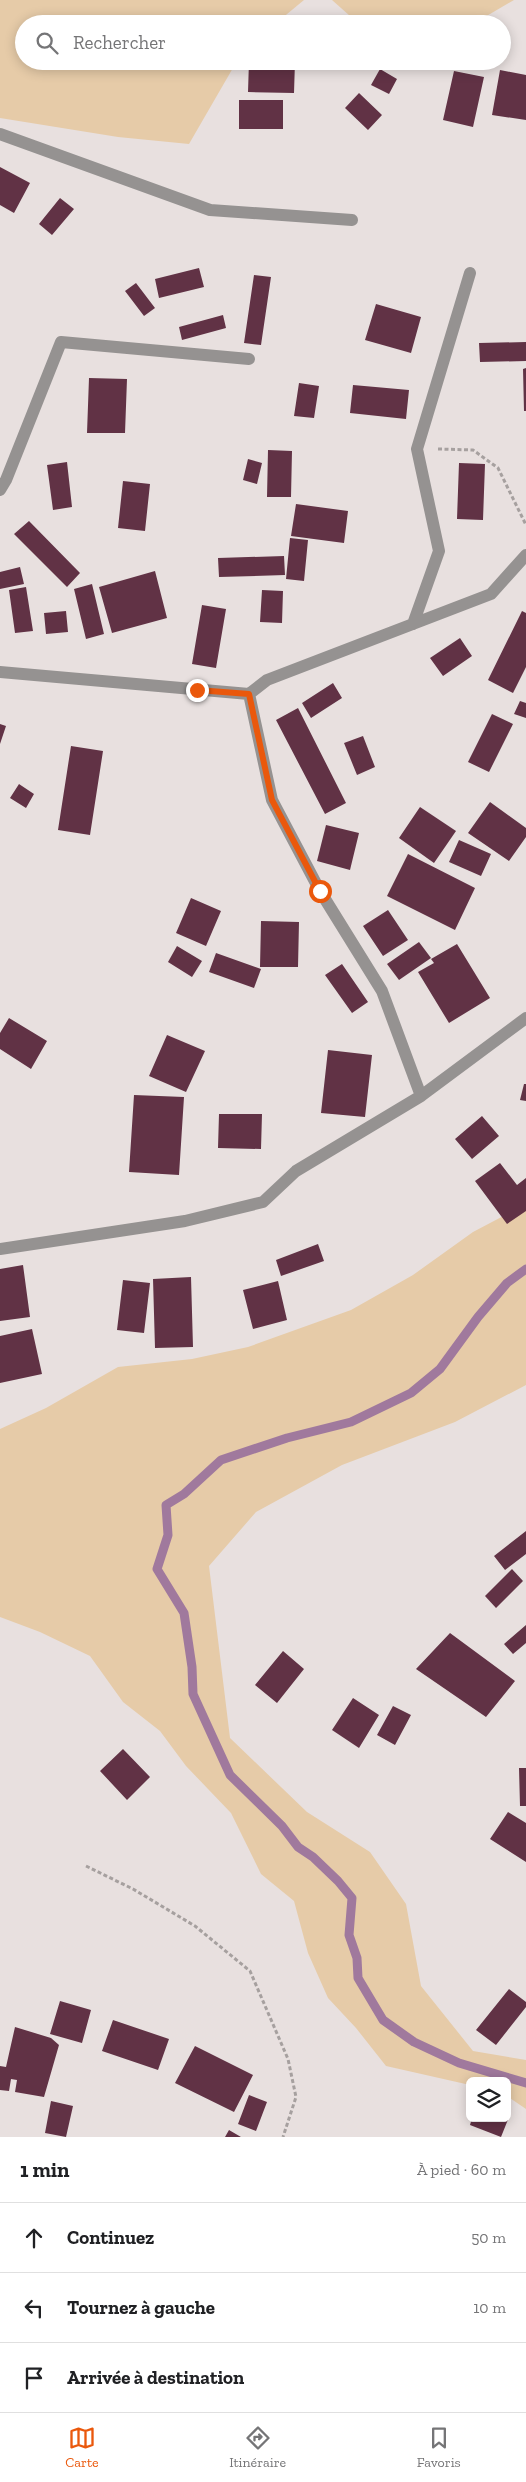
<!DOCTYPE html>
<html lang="fr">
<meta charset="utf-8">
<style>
:root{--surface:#fff;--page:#f2f2f2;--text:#202124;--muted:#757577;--line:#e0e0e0;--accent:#ea580c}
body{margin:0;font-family:"Zilla Slab",serif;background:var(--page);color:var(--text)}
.controls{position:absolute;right:15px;bottom:15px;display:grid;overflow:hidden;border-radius:8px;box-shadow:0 2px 12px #0003}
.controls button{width:45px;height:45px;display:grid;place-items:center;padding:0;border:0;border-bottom:1px solid var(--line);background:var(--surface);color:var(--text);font:25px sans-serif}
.stop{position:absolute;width:15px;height:15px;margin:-11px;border:4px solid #ea580c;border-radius:50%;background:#fff}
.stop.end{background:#ea580c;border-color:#fff;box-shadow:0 1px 5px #0008}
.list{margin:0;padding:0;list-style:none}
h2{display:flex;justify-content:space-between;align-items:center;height:65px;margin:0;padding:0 20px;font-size:21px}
h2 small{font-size:16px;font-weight:400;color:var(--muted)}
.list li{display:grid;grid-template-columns:32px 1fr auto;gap:15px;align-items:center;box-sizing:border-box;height:70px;padding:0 20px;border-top:1px solid var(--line)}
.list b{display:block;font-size:19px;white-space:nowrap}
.list em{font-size:16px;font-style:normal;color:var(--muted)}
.icon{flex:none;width:28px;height:28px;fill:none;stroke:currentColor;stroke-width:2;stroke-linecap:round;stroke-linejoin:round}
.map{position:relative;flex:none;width:526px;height:2137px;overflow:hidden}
.search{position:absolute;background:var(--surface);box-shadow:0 2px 12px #0003;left:15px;right:15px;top:15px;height:55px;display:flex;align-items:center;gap:12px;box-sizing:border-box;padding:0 18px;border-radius:28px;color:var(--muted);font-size:19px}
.sheet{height:275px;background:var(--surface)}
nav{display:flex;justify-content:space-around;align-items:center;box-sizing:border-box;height:70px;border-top:1px solid var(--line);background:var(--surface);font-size:14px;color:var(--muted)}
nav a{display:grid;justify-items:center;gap:2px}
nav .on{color:var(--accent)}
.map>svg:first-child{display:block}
.green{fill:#e6cba8}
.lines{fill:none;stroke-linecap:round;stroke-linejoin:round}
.stream{stroke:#a0799d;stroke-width:9}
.building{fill:#613245}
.path{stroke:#a6a09f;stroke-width:3;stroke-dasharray:4 2.5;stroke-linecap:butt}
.street{stroke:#959291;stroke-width:12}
.route{stroke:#ea580c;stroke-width:6}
</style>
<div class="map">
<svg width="526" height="2137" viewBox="0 0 526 2137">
<rect width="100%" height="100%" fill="#e8e0df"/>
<path class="green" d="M0 0H304L275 24H24V61H237L189 144 118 137 0 118Z
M332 0H514L473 24H359Z
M526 1204V1385L455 1422 342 1465 256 1512 209 1566 230 1738 307 1812 370 1852 406 1904 421 1986 473 2051 526 2060V2109L507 2096V2081H470V2085L386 2066 356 2028 328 1998 308 1953 294 1901 261 1874 231 1813 186 1766 160 1731 123 1702 90 1656 40 1632 0 1617V1429L46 1408 118 1367 192 1359 248 1347 351 1310 413 1275 473 1232Z"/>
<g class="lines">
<path class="stream" d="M526 1269 507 1283 478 1317 440 1369 411 1393 351 1422 287 1438 221 1460 184 1494 166 1505 168 1535 157 1569 184 1613 192 1667 193 1694 230 1775 282 1826 298 1847 313 1857 338 1881 352 1898 349 1935 357 1958 358 1978 383 2020 414 2042 459 2063 526 2083"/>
</g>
<path class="building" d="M249 61H295L294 93 248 92Z
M380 69 397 79 389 94 371 85Z
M500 70 526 75V120L492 115Z
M454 71 484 77 473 127 443 120Z
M359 93 382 115 368 130 345 108Z
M239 100H283V129H239Z
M0 167 30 183 14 213 0 205Z
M60 198 74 209 52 235 39 224Z
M199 268 204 287 159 298 155 279Z
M254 275 271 277 261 345 244 343Z
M136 283 155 308 144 316 125 291Z
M376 304 421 317 411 353 365 340Z
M223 315 226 328 182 340 179 327Z
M526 342V361L480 362 479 343Z
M526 368V411H524L523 369Z
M89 378 127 379 125 433H87Z
M299 383 319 386 314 418 294 416Z
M353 385 409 390 406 419 350 413Z
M268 450 292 451 291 497H267Z
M248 459 262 463 257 484 243 480Z
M67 462 72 507 53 510 47 465Z
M459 463 485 464 483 520 457 519Z
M123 481 150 484 145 531 118 528Z
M296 504 348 511 344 543 291 536Z
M29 521 80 573 67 587 14 534Z
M290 538 308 540 304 581 286 579Z
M284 556 285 575 219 577 218 558Z
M20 567 24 584 0 589V572Z
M155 571 167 618 112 633 99 587Z
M92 584 104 634 86 639 74 589Z
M26 587 33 631 15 633 9 590Z
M262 590 283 591 282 623 260 622Z
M202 605 226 609 216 668 192 664Z
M66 611 68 632 46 634 44 613Z
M522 611 526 613V667L513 693 488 680Z
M460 638 472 656 443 676 430 658Z
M333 683 342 698 311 718 302 703Z
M520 701 526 703V718L514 714Z
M298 708 346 803 325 814 276 720Z
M492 714 513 724 489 772 468 762Z
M0 724 6 726 0 744Z
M363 736 375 767 357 775 344 743Z
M71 746 103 751 90 835 58 830Z
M19 784 34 794 26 808 10 798Z
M490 802 526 828V837L509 861 468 833Z
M420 807 456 831 434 863 399 838Z
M326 825 359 833 350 870 317 861Z
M459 840 491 854 481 876 449 862Z
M408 854 475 888 455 930 387 896Z
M191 898 221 911 206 946 176 933Z
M388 910 408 940 383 956 363 926Z
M261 921 299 922 298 967H260Z
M419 942 431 958 399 980 387 964Z
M457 944 490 998 449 1023 418 972 434 963 431 959Z
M177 946 202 961 192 977 168 962Z
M216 953 261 969 254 988 209 972Z
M342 964 368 1002 352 1013 325 975Z
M9 1018 47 1041 31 1069 0 1049V1033Z
M167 1035 205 1051 186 1092 149 1076Z
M328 1050 372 1055 365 1117 321 1113Z
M524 1084H526V1101L520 1100Z
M134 1095 184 1097 179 1175 129 1172Z
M219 1114H262L261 1149 218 1148Z
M482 1116 499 1136 472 1159 455 1139Z
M500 1163 517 1185 526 1178V1211L507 1224 475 1181Z
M318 1244 324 1261 281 1276 276 1260Z
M23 1265 30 1317 0 1321V1269Z
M191 1277 193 1347 155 1348 153 1279Z
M123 1280 150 1283 144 1333 117 1330Z
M278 1281 287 1320 253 1329 243 1290Z
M32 1329 42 1374 0 1383V1336Z
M526 1531V1554L505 1570 494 1556Z
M512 1569 523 1581 496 1608 485 1596Z
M526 1625V1643L513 1654 504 1644Z
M450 1633 515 1681 486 1717 416 1669Z
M283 1651 304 1669 277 1703 255 1685Z
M353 1698 379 1715 359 1748 332 1730Z
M393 1706 411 1715 395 1745 377 1735Z
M123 1749 150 1777 127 1800 100 1771Z
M519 1768H526V1806H520Z
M508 1812 526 1823V1862L490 1839Z
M509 1989 526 2002V2007L496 2045 476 2030Z
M60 2001 91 2010 82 2043 50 2034Z
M113 2020 169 2039 158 2070 102 2051Z
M15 2027 51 2038 59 2045 44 2097 15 2092 17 2080 11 2079 9 2091 0 2090V2066L6 2067Z
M195 2046 253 2075 234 2112 175 2083Z
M249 2095 267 2102 256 2131 238 2124Z
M51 2101 73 2106 66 2137 45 2133Z
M507 2111 511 2112 501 2137 470 2125 472 2118H507Z
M229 2130 241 2137H225Z"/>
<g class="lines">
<path class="path" d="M438 449 473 450 498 468 526 525
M86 1866 133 1889 195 1926 250 1971 288 2059 296 2097 283 2137"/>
<path class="street" d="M0 134 210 210 352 220
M0 490 6 480 61 342 249 359
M413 624 439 551 417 449 470 273
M0 672 249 694 267 680 491 594 526 555
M249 694 272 800 320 891 382 991 421 1096 526 1018
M0 1249 185 1221 263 1202 296 1171 421 1096"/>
</g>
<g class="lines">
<path class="route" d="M197 690 249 694 272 800 320 891"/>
</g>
</svg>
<div class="controls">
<button><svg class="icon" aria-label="layers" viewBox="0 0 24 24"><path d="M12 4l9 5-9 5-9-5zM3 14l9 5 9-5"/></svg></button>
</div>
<div class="stop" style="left:320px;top:891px"></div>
<div class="stop end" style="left:197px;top:690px"></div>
<div class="search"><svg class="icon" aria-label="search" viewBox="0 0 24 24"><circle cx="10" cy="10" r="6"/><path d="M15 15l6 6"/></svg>Rechercher</div>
</div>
<section class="sheet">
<h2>1 min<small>À pied · 60 m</small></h2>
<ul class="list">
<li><svg class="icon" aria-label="ahead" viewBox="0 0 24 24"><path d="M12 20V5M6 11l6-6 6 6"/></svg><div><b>Continuez</b></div><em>50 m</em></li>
<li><svg class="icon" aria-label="left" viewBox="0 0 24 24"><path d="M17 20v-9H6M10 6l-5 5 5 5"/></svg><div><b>Tournez à gauche</b></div><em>10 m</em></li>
<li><svg class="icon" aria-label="arrive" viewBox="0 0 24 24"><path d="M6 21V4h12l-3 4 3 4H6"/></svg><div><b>Arrivée à destination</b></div></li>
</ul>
</section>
<nav>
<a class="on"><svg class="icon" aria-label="map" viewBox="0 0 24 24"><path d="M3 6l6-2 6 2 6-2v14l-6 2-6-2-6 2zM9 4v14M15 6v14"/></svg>Carte</a>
<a><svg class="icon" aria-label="directions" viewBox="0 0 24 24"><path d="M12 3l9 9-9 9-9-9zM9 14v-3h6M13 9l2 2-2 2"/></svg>Itinéraire</a>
<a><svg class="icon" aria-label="saved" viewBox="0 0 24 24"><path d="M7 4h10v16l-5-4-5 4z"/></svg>Favoris</a>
</nav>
